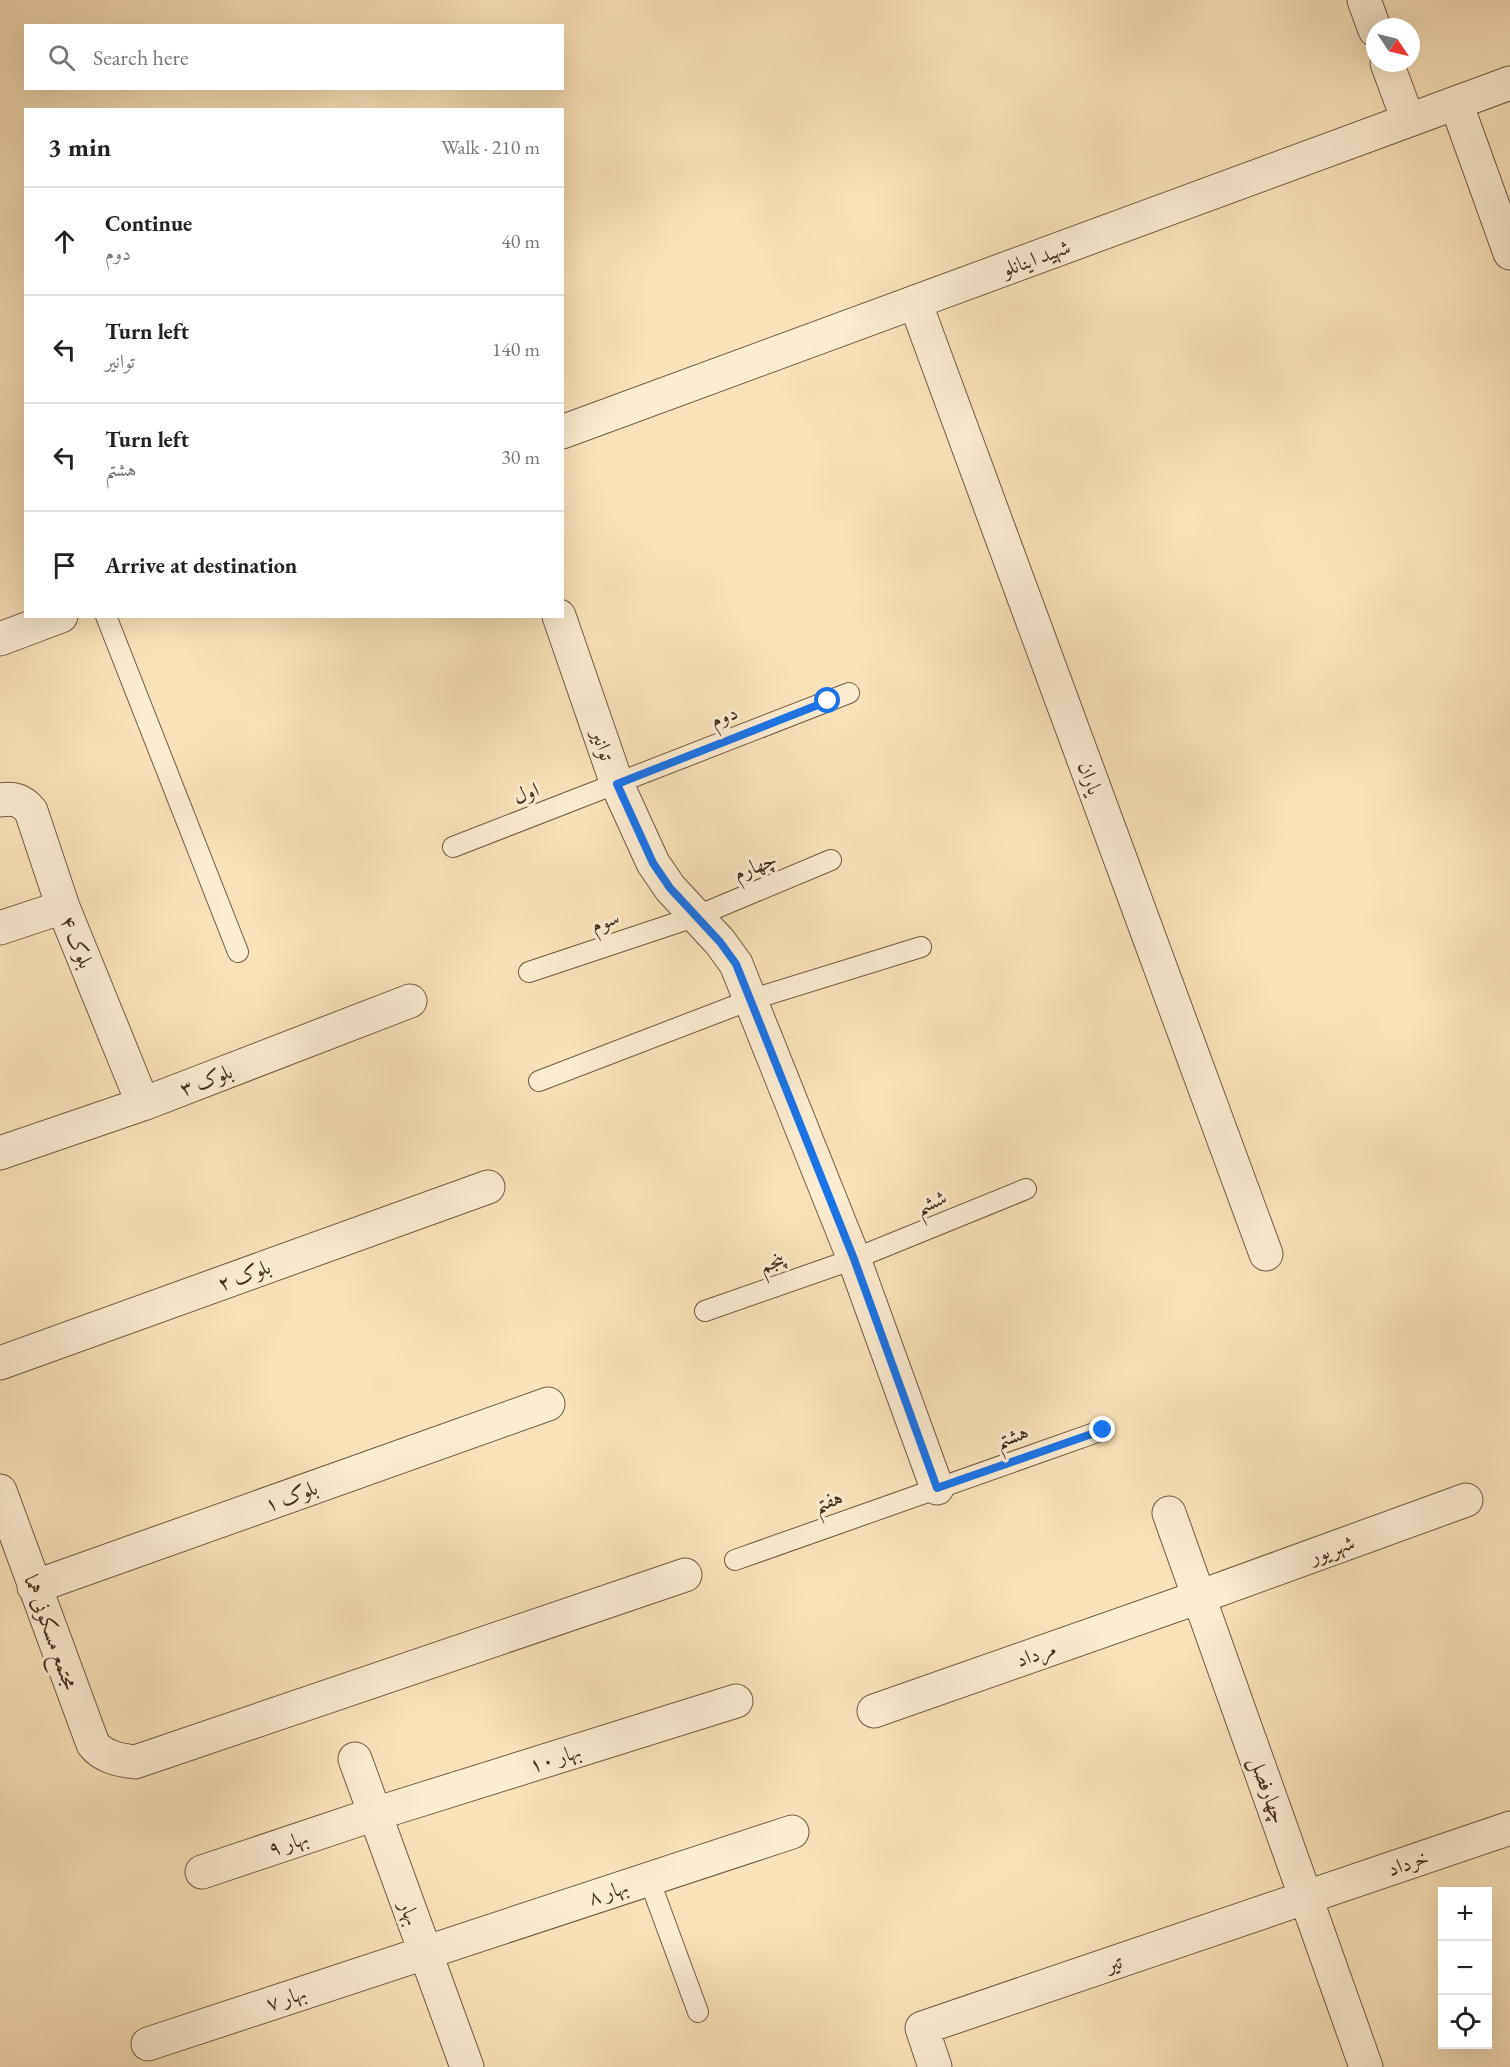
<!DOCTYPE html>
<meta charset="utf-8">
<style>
:root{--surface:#fff;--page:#f2f2f2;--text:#222;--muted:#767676;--line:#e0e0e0}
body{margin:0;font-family:"EB Garamond",Amiri,serif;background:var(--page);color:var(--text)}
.controls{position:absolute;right:18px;bottom:18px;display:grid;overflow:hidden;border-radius:0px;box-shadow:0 6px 24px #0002}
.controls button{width:54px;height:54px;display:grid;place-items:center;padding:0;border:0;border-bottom:2px solid var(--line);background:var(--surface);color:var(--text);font:30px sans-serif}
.compass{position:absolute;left:1366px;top:18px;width:54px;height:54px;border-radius:50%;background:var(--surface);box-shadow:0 6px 24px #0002;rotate:125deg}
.stop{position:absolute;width:18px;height:18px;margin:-14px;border:4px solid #1a73e8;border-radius:50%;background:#fff}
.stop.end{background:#1a73e8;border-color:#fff;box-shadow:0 2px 6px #0008}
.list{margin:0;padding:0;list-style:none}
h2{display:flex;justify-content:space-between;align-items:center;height:78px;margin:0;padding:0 24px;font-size:26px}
h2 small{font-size:20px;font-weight:400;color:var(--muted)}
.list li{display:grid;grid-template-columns:39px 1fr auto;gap:18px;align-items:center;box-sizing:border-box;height:108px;padding:0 24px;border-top:2px solid var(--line)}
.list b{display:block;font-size:22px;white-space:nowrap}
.list p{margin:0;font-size:20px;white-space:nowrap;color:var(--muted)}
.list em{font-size:20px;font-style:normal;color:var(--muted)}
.icon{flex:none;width:33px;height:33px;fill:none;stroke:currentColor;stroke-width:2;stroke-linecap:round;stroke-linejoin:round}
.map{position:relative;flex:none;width:1510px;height:2067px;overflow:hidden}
.search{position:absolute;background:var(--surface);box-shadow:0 6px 24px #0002;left:24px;top:24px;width:540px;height:66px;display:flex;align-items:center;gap:15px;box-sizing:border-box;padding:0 21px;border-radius:0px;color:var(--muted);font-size:22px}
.panel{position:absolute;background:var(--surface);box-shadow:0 6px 24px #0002;left:24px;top:108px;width:540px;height:510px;border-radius:0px}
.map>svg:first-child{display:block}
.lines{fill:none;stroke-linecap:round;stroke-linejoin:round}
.service-casing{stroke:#705a43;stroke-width:22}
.minor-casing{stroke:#705a43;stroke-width:35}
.tertiary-casing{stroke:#705a43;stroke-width:35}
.service{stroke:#fbecd2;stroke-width:20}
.minor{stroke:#fbecd2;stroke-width:33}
.tertiary{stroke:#fbecd2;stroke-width:33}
.route{stroke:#1a73e8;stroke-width:8}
.labels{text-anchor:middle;stroke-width:6;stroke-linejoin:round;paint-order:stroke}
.street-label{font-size:21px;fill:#432d1b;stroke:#fbecd2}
</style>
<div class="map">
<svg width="1510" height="2067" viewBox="0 0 1510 2067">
<rect width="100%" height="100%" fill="#f9e2ba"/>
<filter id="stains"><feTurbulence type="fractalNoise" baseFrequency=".00333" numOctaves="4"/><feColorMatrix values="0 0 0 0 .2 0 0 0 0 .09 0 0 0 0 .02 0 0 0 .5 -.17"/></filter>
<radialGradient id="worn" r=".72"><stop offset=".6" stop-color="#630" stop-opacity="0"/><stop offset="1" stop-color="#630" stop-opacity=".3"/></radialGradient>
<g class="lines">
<defs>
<path id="service" d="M106 616 238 952
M453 847 849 693
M529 972 697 916 831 860
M539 1081 750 1000 921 947
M705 1311 854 1259 1026 1189
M735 1560 1103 1430
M649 1879 698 2012"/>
<path id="minor" d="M1364 0 1375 30
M1387 63 1408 120
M1456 103 1510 253
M915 302 1266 1254
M559 616 617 784 653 863 670 888 720 942 736 964 854 1259 937 1488
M0 800C14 798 22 800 31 811L63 907 143 1104
M0 928 63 907
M0 1153 143 1104 410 1001
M0 1363 488 1187
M0 1491 93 1744C103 1757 119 1760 135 1762L685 1575
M1169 1513 1366 2067
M34 1587 548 1404
M874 1711 1199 1597 1466 1500
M355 1759 467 2067
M202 1872 375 1814 736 1701
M148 2044 792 1832
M935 2067 922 2028 1510 1828"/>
<path id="tertiary" d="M562 432 1510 83
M0 639 61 616"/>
</defs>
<use href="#service" class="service-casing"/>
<use href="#minor" class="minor-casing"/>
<use href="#tertiary" class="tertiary-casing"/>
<use href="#service" class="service"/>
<use href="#minor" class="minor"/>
<use href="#tertiary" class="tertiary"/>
</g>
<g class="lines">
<path class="route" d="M828 701 617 784 653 863 670 888 720 942 736 964 854 1259 937 1488 1103 1430"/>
</g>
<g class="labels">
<g class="street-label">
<text transform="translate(1036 258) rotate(-20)" y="7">شهید اینانلو</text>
<text transform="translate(724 716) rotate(-21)" y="7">دوم</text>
<text transform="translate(603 745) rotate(71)" y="7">توانیر</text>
<text transform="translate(1090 778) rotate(70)" y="7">یاران</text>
<text transform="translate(526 793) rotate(-21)" y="7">اول</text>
<text transform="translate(755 866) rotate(-22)" y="7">چهارم</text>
<text transform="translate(605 921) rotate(-19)" y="7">سوم</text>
<text transform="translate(77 942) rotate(68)" y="7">بلوک ۴</text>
<text transform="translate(206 1080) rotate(-21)" y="7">بلوک ۳</text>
<text transform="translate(931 1202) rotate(-22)" y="7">ششم</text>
<text transform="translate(772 1262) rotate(-19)" y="7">پنجم</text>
<text transform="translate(244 1275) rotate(-20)" y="7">بلوک ۲</text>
<text transform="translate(1012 1436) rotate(-19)" y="7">هشتم</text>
<text transform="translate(291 1496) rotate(-20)" y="7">بلوک ۱</text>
<text transform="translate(828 1501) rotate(-20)" y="7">هفتم</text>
<text transform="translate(1332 1549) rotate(-20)" y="7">شهریور</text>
<text transform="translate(51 1632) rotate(70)" y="7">مجتمع مسکونی هما</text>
<text transform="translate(1036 1654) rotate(-19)" y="7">مرداد</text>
<text transform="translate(555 1758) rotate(-17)" y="7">بهار ۱۰</text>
<text transform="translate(1268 1790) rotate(70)" y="7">چهارفصل</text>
<text transform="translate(288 1843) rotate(-18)" y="7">بهار ۹</text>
<text transform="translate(1408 1863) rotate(-19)" y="7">خرداد</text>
<text transform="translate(608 1892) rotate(-18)" y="7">بهار ۸</text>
<text transform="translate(410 1913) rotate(70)" y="7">بهار</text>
<text transform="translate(1114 1963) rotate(-19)" y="7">تیر</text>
<text transform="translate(286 1998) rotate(-18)" y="7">بهار ۷</text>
</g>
</g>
<rect width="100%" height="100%" filter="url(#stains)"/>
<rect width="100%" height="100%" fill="url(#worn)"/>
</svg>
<div class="controls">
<button>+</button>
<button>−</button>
<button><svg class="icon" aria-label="locate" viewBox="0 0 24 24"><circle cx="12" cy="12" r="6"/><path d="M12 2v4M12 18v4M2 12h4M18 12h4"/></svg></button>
</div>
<svg class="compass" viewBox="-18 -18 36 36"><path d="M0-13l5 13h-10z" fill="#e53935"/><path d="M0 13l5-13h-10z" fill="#767676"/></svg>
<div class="stop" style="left:828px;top:701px"></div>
<div class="stop end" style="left:1103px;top:1430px"></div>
<div class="search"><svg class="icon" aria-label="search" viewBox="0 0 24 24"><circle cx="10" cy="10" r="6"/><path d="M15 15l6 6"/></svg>Search here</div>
<section class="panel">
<h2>3 min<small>Walk · 210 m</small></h2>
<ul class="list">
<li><svg class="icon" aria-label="ahead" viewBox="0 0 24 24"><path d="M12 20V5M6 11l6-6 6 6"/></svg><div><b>Continue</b><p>دوم</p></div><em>40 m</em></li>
<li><svg class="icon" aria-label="left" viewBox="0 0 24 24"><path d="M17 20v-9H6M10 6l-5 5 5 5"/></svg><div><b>Turn left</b><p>توانیر</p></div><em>140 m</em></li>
<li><svg class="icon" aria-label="left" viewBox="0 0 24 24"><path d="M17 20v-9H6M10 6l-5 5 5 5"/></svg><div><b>Turn left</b><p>هشتم</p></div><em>30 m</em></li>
<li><svg class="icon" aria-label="arrive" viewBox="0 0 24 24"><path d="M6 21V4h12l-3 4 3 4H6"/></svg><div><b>Arrive at destination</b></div></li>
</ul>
</section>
</div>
